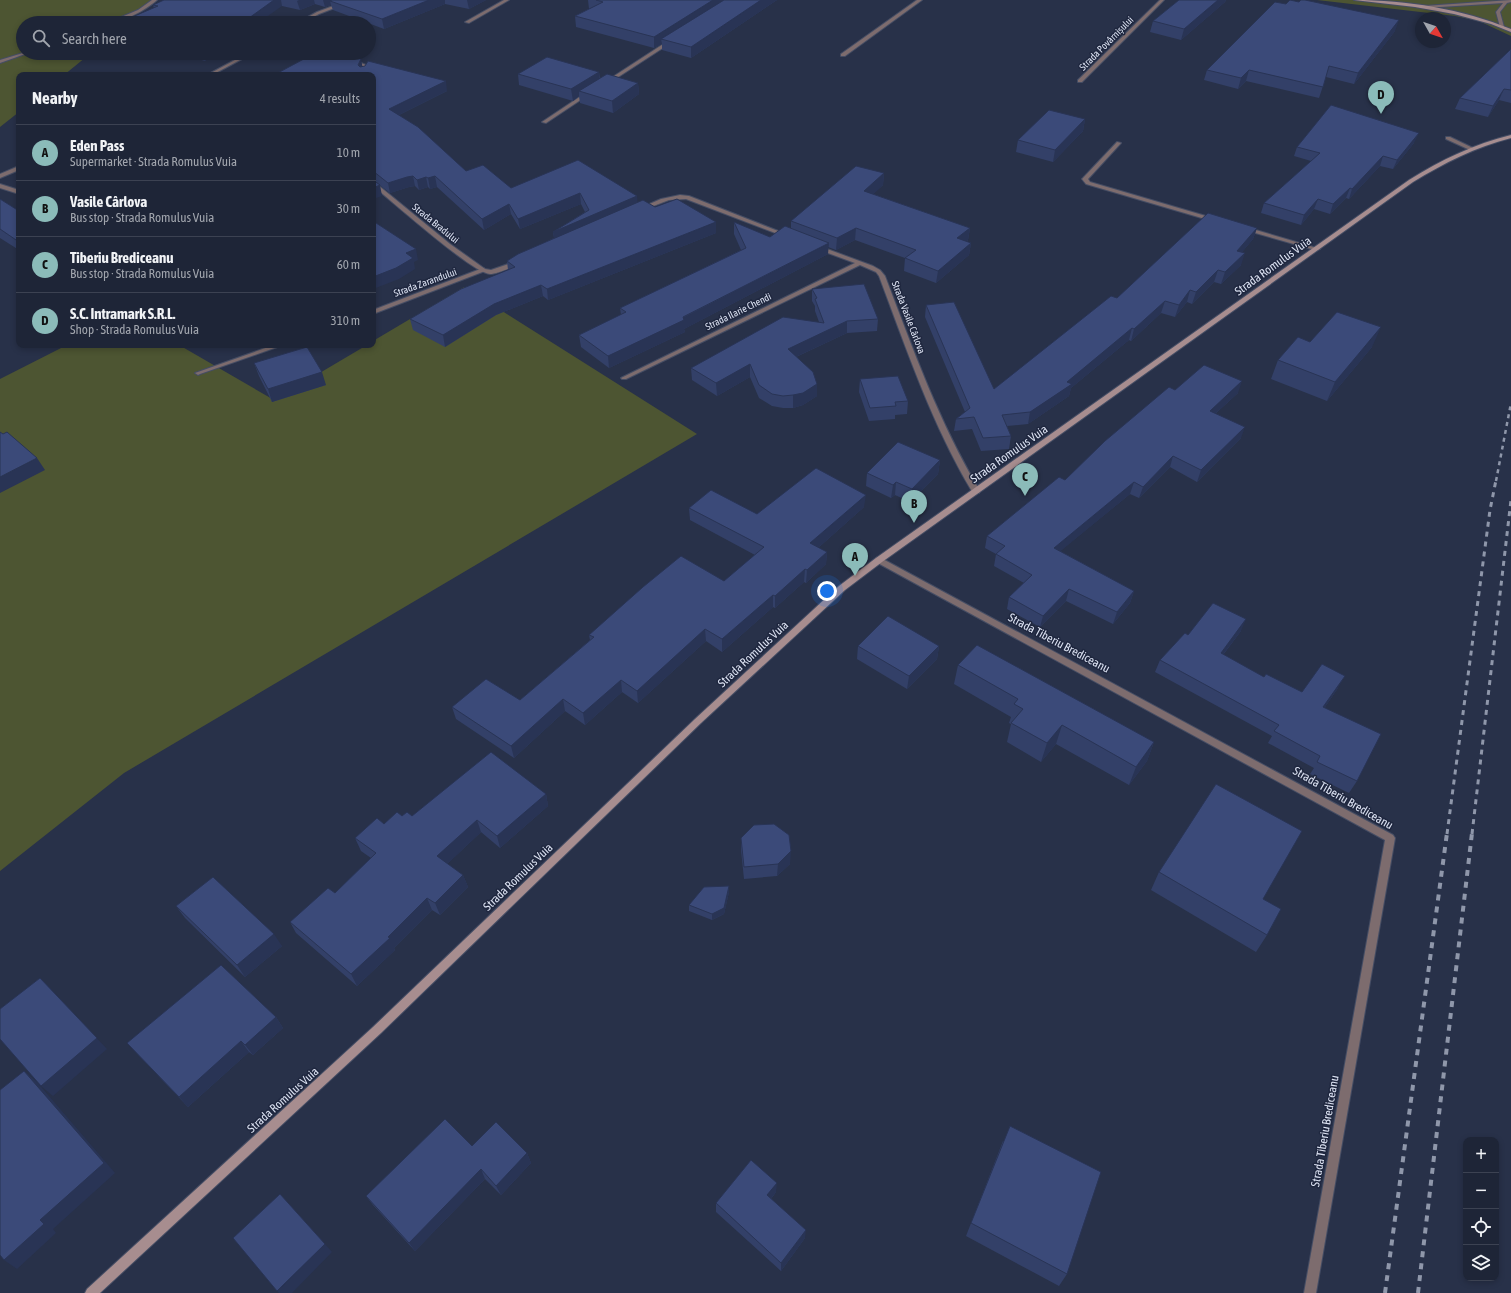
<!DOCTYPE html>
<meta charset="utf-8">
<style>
:root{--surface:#1e2537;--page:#262d3f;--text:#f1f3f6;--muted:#a1a5ad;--line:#3c4252;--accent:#8bbbb9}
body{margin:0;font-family:"Asap Condensed",sans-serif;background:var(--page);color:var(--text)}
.controls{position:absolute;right:12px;bottom:12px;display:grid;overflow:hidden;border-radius:8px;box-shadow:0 2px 6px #0003}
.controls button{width:36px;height:36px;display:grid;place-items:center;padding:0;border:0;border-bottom:1px solid var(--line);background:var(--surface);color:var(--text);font:20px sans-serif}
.compass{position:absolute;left:1415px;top:12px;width:36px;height:36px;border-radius:50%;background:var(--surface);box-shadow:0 2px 6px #0003;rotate:130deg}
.you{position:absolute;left:827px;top:591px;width:14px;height:14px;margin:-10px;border:3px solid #fff;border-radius:50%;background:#1a73e8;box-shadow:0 0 0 6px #1a73e833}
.badge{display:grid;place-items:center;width:26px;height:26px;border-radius:50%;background:var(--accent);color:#111;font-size:13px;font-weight:700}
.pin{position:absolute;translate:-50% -33px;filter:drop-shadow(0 1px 2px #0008)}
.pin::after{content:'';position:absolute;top:21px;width:14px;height:12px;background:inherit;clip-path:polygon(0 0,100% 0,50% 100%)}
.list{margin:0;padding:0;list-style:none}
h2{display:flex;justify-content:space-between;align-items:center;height:52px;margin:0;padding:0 16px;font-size:17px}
h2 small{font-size:13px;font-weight:400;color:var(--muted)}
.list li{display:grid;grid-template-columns:26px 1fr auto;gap:12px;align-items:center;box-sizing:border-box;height:56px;padding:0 16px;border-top:1px solid var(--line)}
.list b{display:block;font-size:15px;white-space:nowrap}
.list p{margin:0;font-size:13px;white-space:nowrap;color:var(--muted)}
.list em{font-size:13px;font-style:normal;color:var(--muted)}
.icon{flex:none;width:22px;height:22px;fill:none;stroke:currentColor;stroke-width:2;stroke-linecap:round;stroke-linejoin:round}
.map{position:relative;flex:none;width:1511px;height:1293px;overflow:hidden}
.search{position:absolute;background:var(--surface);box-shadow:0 2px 6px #0003;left:16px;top:16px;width:360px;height:44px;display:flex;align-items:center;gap:10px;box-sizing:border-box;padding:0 14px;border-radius:22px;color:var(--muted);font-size:15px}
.panel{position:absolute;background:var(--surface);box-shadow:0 2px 6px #0003;left:16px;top:72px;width:360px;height:276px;border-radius:8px}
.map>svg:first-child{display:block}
.green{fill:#4d5532}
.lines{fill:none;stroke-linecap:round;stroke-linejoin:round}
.lane-casing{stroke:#454d64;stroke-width:2}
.street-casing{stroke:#454d64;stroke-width:2}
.secondary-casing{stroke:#454d64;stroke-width:2}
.lane{fill:#7d6c6e;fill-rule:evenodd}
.street{fill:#7d6c6e;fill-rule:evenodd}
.secondary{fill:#a78d8f;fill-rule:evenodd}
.rail-far2{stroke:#8f97aa;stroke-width:2.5;stroke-dasharray:4 4;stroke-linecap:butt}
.rail-far1{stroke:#8f97aa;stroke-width:3;stroke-dasharray:5 5;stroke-linecap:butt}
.rail{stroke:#8f97aa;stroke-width:4;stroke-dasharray:6 6;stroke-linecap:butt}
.wall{fill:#334068}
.shaded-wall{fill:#293455}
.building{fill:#3b4a79;stroke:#293455}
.labels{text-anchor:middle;stroke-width:3;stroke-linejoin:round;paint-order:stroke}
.far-street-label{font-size:10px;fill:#dde3f3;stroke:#1f273f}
.street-label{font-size:12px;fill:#dde3f3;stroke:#1f273f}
</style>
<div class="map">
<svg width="1511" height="1293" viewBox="0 0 1511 1293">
<rect width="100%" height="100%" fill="#283149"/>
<path class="green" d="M0 0H155L127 23H23V53H91L64 75H19V112L0 127Z
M1317 0H1511V36L1479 21 1455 16Z
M464 287 697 434 124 773 0 871V379L67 345H179L274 400 367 345H373V341Z"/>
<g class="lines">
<defs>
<path id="lane" d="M1446 137H1450L1475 149 1470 150 1446 139Z
M1117 142 1121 143 1088 179 1090 182 1216 219V221H1212L1086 184 1082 179 1083 178Z
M0 184 19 190V194L0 188Z
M1245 228H1249L1320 249 1315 250 1245 230Z
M483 268 485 269V271L373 314V310Z
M274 345H283L200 374 198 375 195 373Z"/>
<path id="street" d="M152 0H157C146 10 122 23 107 23L138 10Z
M349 0H355L319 14 302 23H297L317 12Z
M504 0H509L469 23 465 22Z
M917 0H922L845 56H841V54Z
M1160 0H1164L1082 82H1078V80Z
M1511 0V2L1507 3 1500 12 1504 27 1502 28 1500 27 1496 12 1503 3 1424 8 1422 7 1424 6Z
M668 41 672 42 609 83 605 82Z
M23 53H28L0 63V60Z
M248 53H253L212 75H207Z
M350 60H354L368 66 369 71 366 75H362L365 71 364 68 350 62Z
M587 92 591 93 546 123 542 122Z
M19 166V170L0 178V174Z
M373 181 450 244 485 269 491 270 514 262 519 263C514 267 496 274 490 274 472 273 392 201 373 186Z
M680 195 689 196 791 236 786 237 686 199 669 200 643 210 638 209 661 199Z
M819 246 873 266 880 270 885 276C913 349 939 423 980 491L979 493H973C932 425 907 350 879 276L876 272 860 265 626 379H622L621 378 855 263 817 249 816 248Z
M879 557 1393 835 1395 838 1316 1293H1304L1385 840 876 562 875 560 876 558Z"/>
<path id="secondary" d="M1354 0C1407 0 1462 9 1511 29V32L1491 24 1454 14 1415 7Z
M1511 135V138C1476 147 1444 163 1413 182L882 562 845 590 701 723 381 1033 100 1293H85L87 1289 373 1027 695 719 839 586 876 558 1409 180C1441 160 1474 144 1511 135Z"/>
</defs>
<use href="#lane" class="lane-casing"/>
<use href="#street" class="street-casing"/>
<use href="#secondary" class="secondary-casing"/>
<use href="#lane" class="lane"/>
<use href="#street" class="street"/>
<use href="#secondary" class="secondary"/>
<path class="rail-far2" d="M1496 481 1511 403"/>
<path class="rail-far1" d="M1447 834 1490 510 1496 480
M1472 834 1511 500"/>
<path class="rail" d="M1385 1293 1447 833
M1418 1293 1472 833"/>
</g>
<path class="wall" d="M164 0H486L469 9 445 4 384 29 333 10 331 5 325 7 315 4 300 10 282 6 154 8 153 5Z
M588 0H777L691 58 662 50V44L654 48 576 27 575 16 589 9Z
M1179 0H1226L1225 2 1181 40 1150 32 1153 21Z
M1395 31 1354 84 1326 77 1319 98 1246 81 1238 89 1204 80 1207 70Z
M1511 49V103L1499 100 1488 117 1455 109 1460 98Z
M180 53H216L205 61Z
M362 67 447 91 399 115 466 171 511 188 637 196V203L655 207 716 233 548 300 543 296 496 315 445 347 413 330 410 319 508 270 507 261 554 238 553 232 585 212 581 204 520 229 511 214 484 230 437 187 430 189 428 187 419 190 415 186 409 187 390 193 373 180V75Z
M599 72 600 78 638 83 639 94 613 113 580 103 579 96 573 101 519 85 518 74Z
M1085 119 1083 131 1053 162 1016 152 1018 140Z
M1414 143 1393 169 1380 166 1349 199 1346 198 1330 214 1314 209 1301 225 1261 213 1264 203 1311 161 1294 156 1297 147Z
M884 173 883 185 873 194 970 228 968 240 966 242 971 243 969 255 936 283 904 271 905 258 855 240 836 250 828 247V254L684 329 685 332 609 368 581 347 579 335 621 315 620 308 741 250 734 234V222L770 237 791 228V221Z
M0 199 19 211V250L0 238Z
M1257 228 1253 239 1242 252 1241 265 1221 284 1214 282 1192 304 1187 302 1175 317 1161 313 1131 341 1129 340 1071 388 1069 396 1028 424 1007 426 1011 436 1009 449 981 451 972 429 954 431 956 419 965 412 925 317 926 305 994 389 1117 298Z
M812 289 878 319 877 331 847 333 796 357 817 384V396L803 405 793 408H783L772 406 759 398 750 377 717 396 692 380 691 368 819 322 815 311V306L812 301Z
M1310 342 1372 347 1327 401 1271 379 1278 360Z
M254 363 326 385 272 402 259 376Z
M860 379 908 401 907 414 895 415V419L869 421 859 392Z
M1175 390 1238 393 1215 414 1241 438 1197 482 1170 467 1139 498 1130 494 1060 551 1134 591 1130 603 1113 624 1066 601 1040 627 1007 609 1009 597 1024 583 994 566 996 554 985 548 987 536 1065 480Z
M940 460 938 474 910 502 895 495 891 498 866 486 867 473Z
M864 507 818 548 827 552 826 564 806 583 804 582 775 608 773 607 722 652 706 641 638 703 622 692 585 725 565 711 514 758 456 719 452 707 520 700 590 640 589 635 724 581 755 555 690 520 689 508 757 514Z
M1241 631 1223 655 1264 677 1302 692 1338 688 1325 707 1357 781 1349 793 1310 774 1314 768 1268 743 1272 736 1155 672 1160 660 1188 635Z
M858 646H939L937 659 907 689 857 659Z
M958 665 1154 742 1147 761 1129 785 1056 744 1041 762 1007 742 1011 724 1009 723 1011 717 954 684Z
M546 794 548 806 500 848 481 832 447 864 463 875 468 887 440 915 432 910 394 948 395 950 357 986 296 933 290 922 335 893 371 858 361 851 355 838 384 824 402 816H412Z
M741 838 790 864 777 876 744 879 741 850Z
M1159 872 1263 899 1267 935 1256 952 1151 890Z
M729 886V892L724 914 712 920 689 911V905Z
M176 906 282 946 245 977 185 918Z
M276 1017 283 1028 253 1055 249 1052 188 1107 127 1043Z
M1003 1141 1067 1274 1059 1286 966 1236Z
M472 1146 527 1153 531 1163 501 1195 485 1179 415 1251 373 1205 366 1196Z
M776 1192 771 1199 805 1238 781 1271 716 1212V1203Z"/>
<path class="shaded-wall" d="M274 0H281L282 6 258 23H242Z
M299 0H314L315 4 300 10 297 1Z
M323 0H345L330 1 331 5 325 7Z
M429 0H445V4L384 29 382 19Z
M467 0H486L469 9Z
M713 0H730L661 39 662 44 654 48V37Z
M761 0H777L691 58V47Z
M1218 0H1226L1225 2 1181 40 1184 29Z
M1399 20 1395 31 1354 84 1358 73Z
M203 53H216L205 61Z
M361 59 363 69 358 65Z
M1249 70 1246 81 1238 89 1241 78Z
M599 72 600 83 579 91V96L573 101 571 89Z
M446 81 447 91 391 119 389 109Z
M638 83 639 94 613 113 612 101Z
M1504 89 1499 100 1488 117 1493 106Z
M1085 119 1083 131 1053 162 1055 150Z
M1419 133 1414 143 1393 169 1397 160Z
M1383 156 1380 166 1349 199 1352 189Z
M884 173 883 185 864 203V191Z
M413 176 415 186 409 187 390 193 388 183 407 177Z
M435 176 437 187 430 189 428 178Z
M426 177 428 187 419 190 417 180Z
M380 185 382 196 373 199V188Z
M1350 188 1346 198 1330 214 1333 204Z
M580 193 581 204 520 229 518 219Z
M637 196 638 206 555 242 553 232Z
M1318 199 1314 209 1301 225 1304 215Z
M509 204 511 214 484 230 482 219Z
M716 222V233L548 300 547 289Z
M856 228 855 240 836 250 837 238Z
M970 228 968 240 955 250 957 238Z
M1257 228 1253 239 1233 263 1237 251Z
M829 243 828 254 684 329 685 332 609 368 608 356Z
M971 243 969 255 936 283 938 271Z
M416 249 418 260 414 262 415 269 399 279 373 289V277L406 253Z
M1245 253 1241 265 1221 284 1225 272Z
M1218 270 1214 282 1192 304 1196 292Z
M541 285 543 296 496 315 445 347 443 335 494 304Z
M1190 290 1187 302 1175 317 1179 305Z
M1165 301 1161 313 1131 341 1134 329Z
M847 321V333L787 361 788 349Z
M1381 327 1372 347 1327 401 1335 382Z
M1132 328 1129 340 1071 388 1069 396 1028 424 1030 412Z
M750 364V377L717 396 716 383Z
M322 372 326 385 272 402 268 389Z
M1242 381 1238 393 1206 422 1210 411Z
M817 384V396L803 405 793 408V395Z
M1245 427 1241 438 1197 482 1201 470Z
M1173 456 1170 467 1139 498 1143 487Z
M37 458 45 470 0 493V477Z
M940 460 938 474 910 502 912 489Z
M896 482 895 495 891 498 893 485Z
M1134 482 1130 494 1051 559 1054 548Z
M866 495 864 507 809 556 810 543Z
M827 552 826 564 806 583 807 570Z
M805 569 804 582 775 608V596Z
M1069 589 1066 601 1040 627 1043 616Z
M1134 591 1130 603 1113 624 1117 612Z
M773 595V607L722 652V639Z
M1246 619 1241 631 1215 665 1221 653Z
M705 629 706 641 638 703 637 691Z
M939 646 937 659 907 689 909 676Z
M1345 676 1338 688 1317 719 1323 707Z
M621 680 622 692 585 725 583 713Z
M563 699 565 711 514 758 511 746Z
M1062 725 1056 744 1041 762 1047 743Z
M1154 742 1147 761 1129 785 1136 767Z
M546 794 548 806 500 848 497 836Z
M477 820 481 832 442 869 437 856Z
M791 851 790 864 777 876 778 864Z
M463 875 468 887 440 915 435 903Z
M729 886V892L724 914 712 920V914Z
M427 898 432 910 394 948 395 950 357 986 351 974Z
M274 934 282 946 245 977 237 965Z
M40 978 107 1049 53 1096 41 1086Z
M276 1017 283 1028 253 1055 245 1045Z
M241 1041 249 1052 188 1107 179 1097Z
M24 1071 36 1081 115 1173 53 1229 56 1233 17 1269 4 1260 40 1220Z
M527 1153 531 1163 501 1195 496 1186Z
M481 1169 485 1179 415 1251 409 1243Z
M777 1183 776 1192 767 1204V1195Z
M806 1230 805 1238 781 1271V1263Z
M325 1244 332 1252 292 1293H279L277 1291Z"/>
<path class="building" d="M164 0H274L242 23H118L158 6 153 5Z
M332 0H429L382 19 330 1Z
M596 0H713L654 37 575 16 603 2Z
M724 0H761L691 47 661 39Z
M1179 0H1218L1184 29 1153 21Z
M1290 0 1299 2 1301 0H1305L1399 20 1358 73 1329 66 1323 87 1249 70 1241 78 1207 70 1275 2 1286 4Z
M1511 49V90L1504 89 1493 106 1460 98Z
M315 53H337L361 59 358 65 360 67 365 66 368 61 446 81 389 109 418 127 466 171 483 165 511 188 578 160 637 196 553 232 589 210 580 193 518 219 509 204 482 219 435 176 428 178 426 177 417 180 413 176 407 177 388 183 373 171V75H274Z
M547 57 599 72 571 89 518 74Z
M607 74 638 83 612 101 579 91Z
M1331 105 1419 133 1397 160 1383 156 1352 189 1350 188 1333 204 1318 199 1304 215 1264 203 1320 153 1297 147Z
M1049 110 1085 119 1055 150 1018 140Z
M856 166 884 173 864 191 970 228 957 238 971 243 938 271 905 258 916 250 856 228 837 238 791 221Z
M373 180 380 185 373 188Z
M0 199 19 211V242L0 229Z
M677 199 716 222 547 289 541 285 494 304 443 335 410 319 461 289 515 267 507 261 518 254 643 200 655 207Z
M1208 213 1257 228 1237 251 1245 253 1225 272 1218 270 1196 292 1190 290 1179 305 1165 301 1134 329 1132 328 1067 382 1072 384 1030 412 1002 415 1011 436 983 438 974 417 956 419 970 408 926 305 954 302 994 389 1111 296 1117 298Z
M373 221 416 249 406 253 413 258 396 268 373 277Z
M734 222 770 237 785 226 829 243 683 317 684 320 608 356 579 335 626 312 620 308 746 248Z
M864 284 878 319 847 321 788 349 813 372 817 384 803 393 793 395 783 396 772 394 759 385 750 364 716 383 691 368 783 317 824 323 815 299 817 298 812 289Z
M1337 312 1381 327 1335 382 1278 360 1298 337 1310 342Z
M307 347 322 372 268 389 254 363Z
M1204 365 1242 381 1210 411 1245 427 1201 470 1173 456 1143 487 1134 482 1054 548 1134 591 1117 612 1069 589 1043 616 1009 597 1032 575 996 554 1005 546 987 536 1059 477 1065 480 1105 441 1169 387 1175 390Z
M898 376 908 401 895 402 896 406 870 408 860 379Z
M0 432 3 434 7 432 37 458 0 477Z
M898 442 940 460 912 489 896 482 893 485 867 473Z
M816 468 866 495 810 543 827 552 807 570 805 569 775 596 773 595 722 639 705 629 637 691 621 680 583 713 563 699 511 746 452 707 486 679 520 700 594 637 589 635 643 587 681 556 724 581 764 547 689 508 711 490 757 514Z
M1213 603 1246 619 1221 653 1264 677 1266 674 1302 692 1322 664 1345 676 1323 707 1381 734 1357 781 1317 762 1320 756 1274 731 1279 725 1160 660 1185 633 1188 635Z
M888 616 939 646 909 676 858 646Z
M977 645 1154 742 1136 767 1062 725 1047 743 1011 723 1023 709 1014 704 1018 699 958 665Z
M491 752 546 794 497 836 477 820 437 856 463 875 435 903 427 898 388 937 390 938 351 974 290 922 328 888 335 893 376 853 355 838 377 818 384 824 397 812 402 816 407 812 412 816Z
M1216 784 1302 831 1263 899 1281 909 1267 935 1159 872Z
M774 824 789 835 791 851 778 864 744 867 741 838 754 825Z
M213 877 274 934 237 965 176 906Z
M729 886 724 908 712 914 689 905 704 887Z
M221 965 276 1017 245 1045 241 1041 179 1097 127 1043Z
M40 978 97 1038 41 1086 0 1039V1009Z
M24 1071 104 1163 40 1220 44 1224 4 1260 0 1255V1090Z
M445 1119 472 1146 496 1122 527 1153 496 1186 481 1169 409 1243 366 1196Z
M1010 1126 1101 1172 1067 1274 971 1223Z
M751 1160 777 1183 767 1195 806 1230 781 1263 716 1203Z
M280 1194 325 1244 277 1291 233 1238Z"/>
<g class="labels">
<g class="far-street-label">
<text transform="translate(1106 43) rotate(-45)" y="4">Strada Povârnișului</text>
<text transform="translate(436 223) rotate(39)" y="4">Strada Bradului</text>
<text transform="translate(425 282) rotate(-20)" y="4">Strada Zarandului</text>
<text transform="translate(738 311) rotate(-26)" y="4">Strada Ilarie Chendi</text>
<text transform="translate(909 317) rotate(69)" y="4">Strada Vasile Cârlova</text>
</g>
<g class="street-label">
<text transform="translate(1273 266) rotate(-36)" y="4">Strada Romulus Vuia</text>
<text transform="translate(1009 454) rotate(-35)" y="4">Strada Romulus Vuia</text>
<text transform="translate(1059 643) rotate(28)" y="4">Strada Tiberiu Brediceanu</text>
<text transform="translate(753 654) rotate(-43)" y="4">Strada Romulus Vuia</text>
<text transform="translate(1343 798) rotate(30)" y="4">Strada Tiberiu Brediceanu</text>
<text transform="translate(518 877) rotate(-44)" y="4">Strada Romulus Vuia</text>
<text transform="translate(283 1100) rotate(-42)" y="4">Strada Romulus Vuia</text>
<text transform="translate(1325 1131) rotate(-80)" y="4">Strada Tiberiu Brediceanu</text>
</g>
</g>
</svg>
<div class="controls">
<button>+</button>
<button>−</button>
<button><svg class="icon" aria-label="locate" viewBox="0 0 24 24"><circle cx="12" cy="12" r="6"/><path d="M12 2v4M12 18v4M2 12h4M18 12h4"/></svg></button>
<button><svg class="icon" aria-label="layers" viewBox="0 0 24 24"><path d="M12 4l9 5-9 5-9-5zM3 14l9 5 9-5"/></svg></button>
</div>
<svg class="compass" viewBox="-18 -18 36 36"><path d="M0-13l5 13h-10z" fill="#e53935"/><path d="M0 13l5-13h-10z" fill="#a1a5ad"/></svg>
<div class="you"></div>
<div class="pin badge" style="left:855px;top:576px">A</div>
<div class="pin badge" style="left:914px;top:523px">B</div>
<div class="pin badge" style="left:1025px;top:496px">C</div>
<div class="pin badge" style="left:1381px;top:114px">D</div>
<div class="search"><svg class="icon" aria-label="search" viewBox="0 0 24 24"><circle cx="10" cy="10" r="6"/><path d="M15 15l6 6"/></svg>Search here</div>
<section class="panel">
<h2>Nearby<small>4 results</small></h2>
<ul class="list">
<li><span class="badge">A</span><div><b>Eden Pass</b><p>Supermarket · Strada Romulus Vuia</p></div><em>10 m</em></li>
<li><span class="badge">B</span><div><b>Vasile Cârlova</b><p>Bus stop · Strada Romulus Vuia</p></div><em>30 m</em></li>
<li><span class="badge">C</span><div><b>Tiberiu Brediceanu</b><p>Bus stop · Strada Romulus Vuia</p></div><em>60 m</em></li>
<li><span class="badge">D</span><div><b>S.C. Intramark S.R.L.</b><p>Shop · Strada Romulus Vuia</p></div><em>310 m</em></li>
</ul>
</section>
</div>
